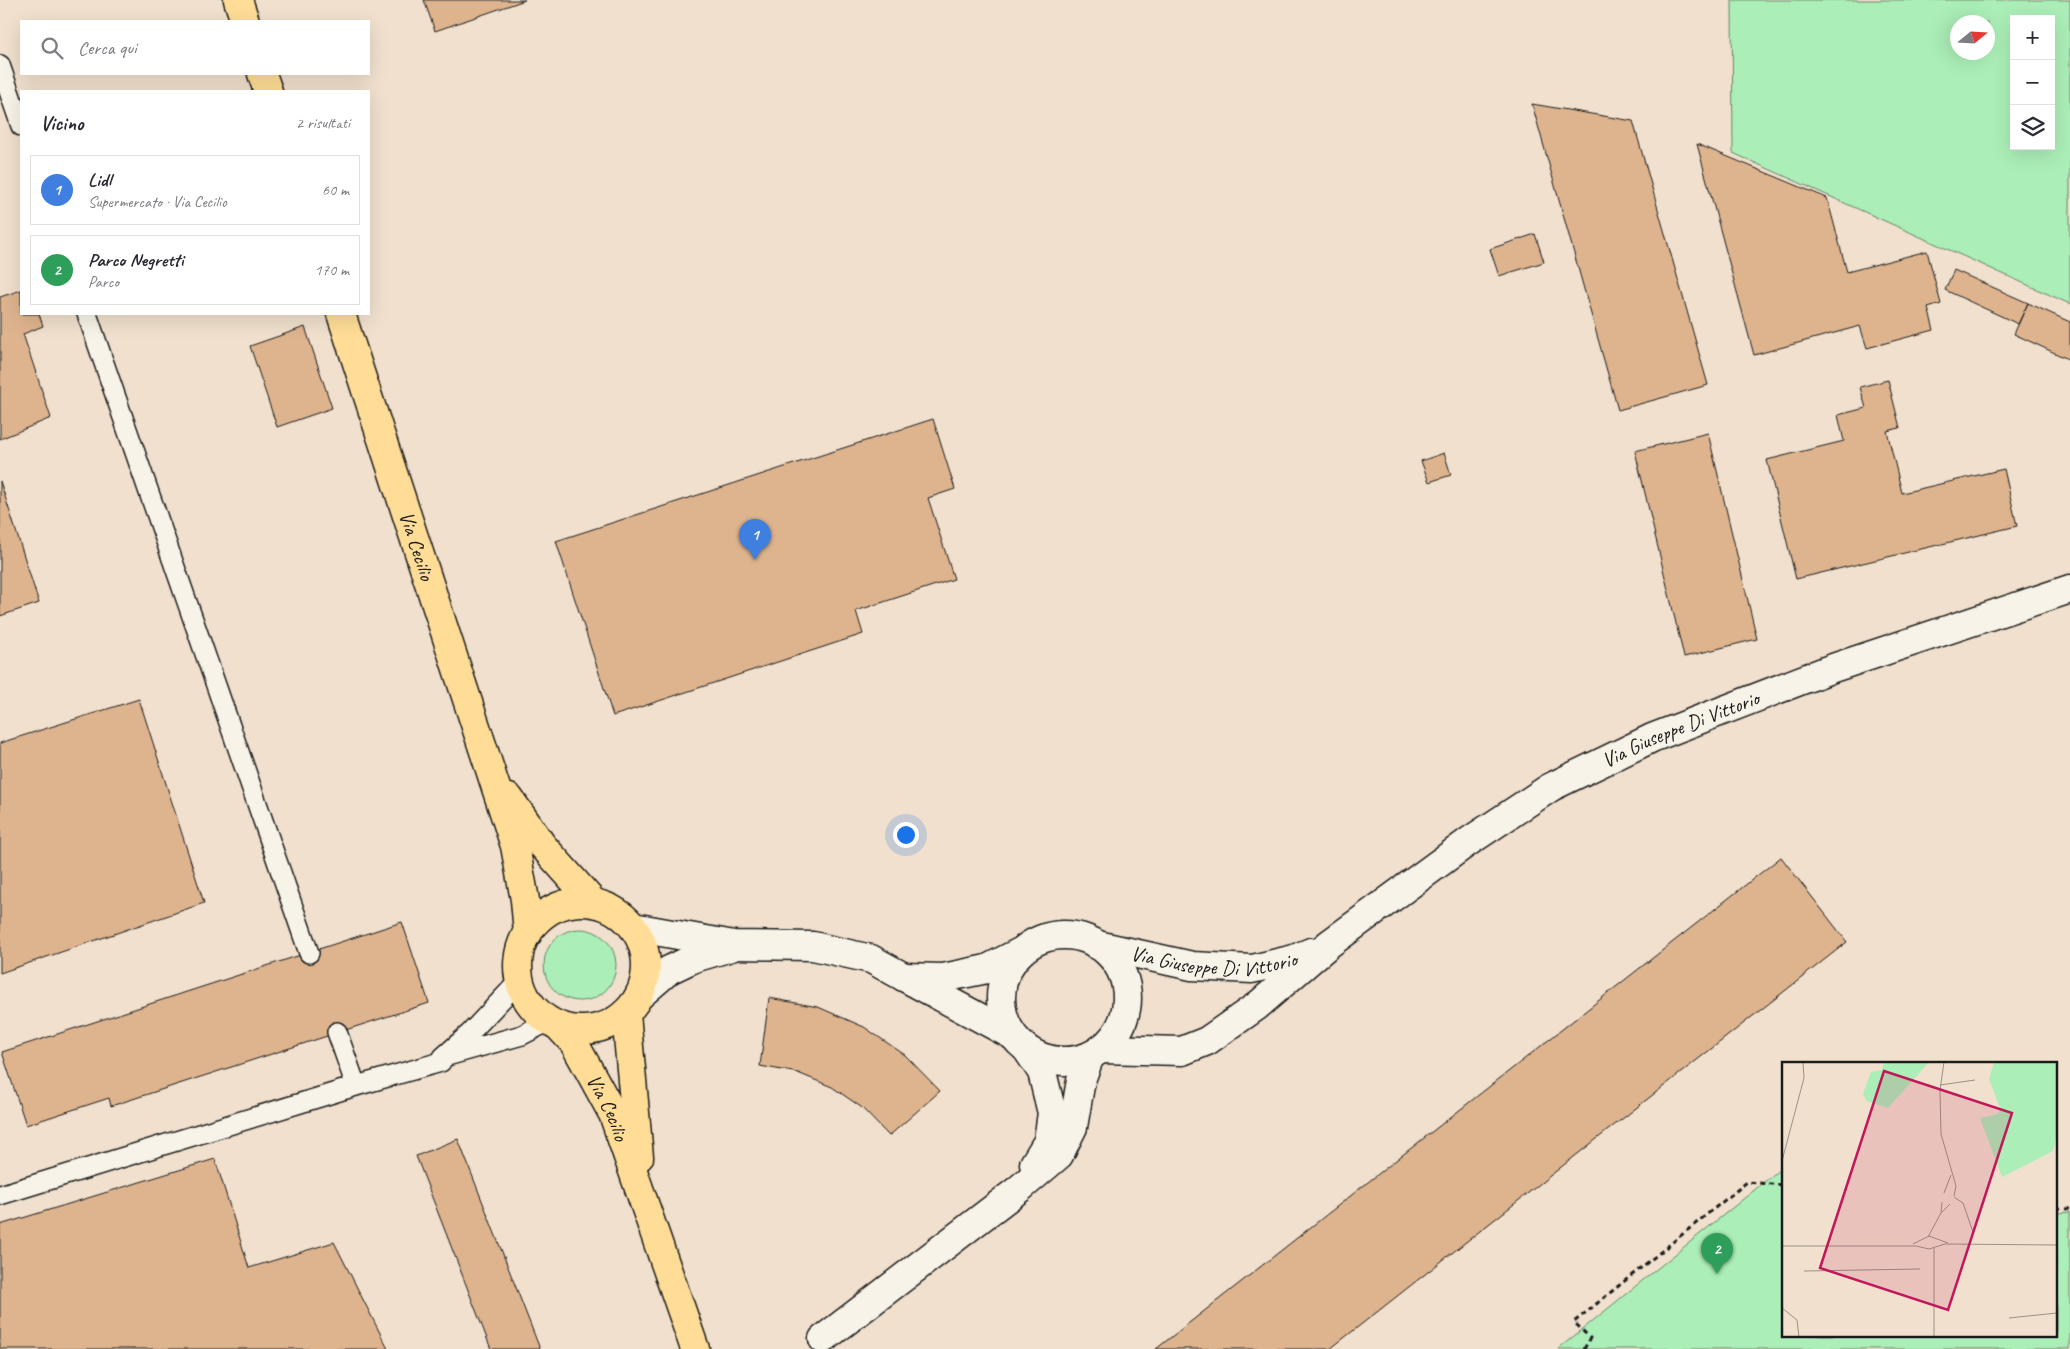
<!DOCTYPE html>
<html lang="it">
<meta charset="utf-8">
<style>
:root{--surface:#fff;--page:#f7f7f7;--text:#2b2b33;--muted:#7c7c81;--line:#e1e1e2;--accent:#1f6fb2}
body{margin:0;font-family:Caveat,sans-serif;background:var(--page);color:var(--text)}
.controls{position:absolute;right:15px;top:15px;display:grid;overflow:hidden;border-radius:0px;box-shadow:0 5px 20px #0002}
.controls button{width:45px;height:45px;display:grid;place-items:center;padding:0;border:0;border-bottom:1px solid var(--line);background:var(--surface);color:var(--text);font:25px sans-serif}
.compass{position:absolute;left:1950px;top:15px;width:45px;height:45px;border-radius:50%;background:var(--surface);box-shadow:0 5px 20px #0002;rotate:72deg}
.you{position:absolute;left:905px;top:834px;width:18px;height:18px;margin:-12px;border:4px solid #fff;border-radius:50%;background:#1a73e8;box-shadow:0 0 0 8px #1a73e833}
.badge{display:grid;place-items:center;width:32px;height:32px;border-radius:50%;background:var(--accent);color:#fff;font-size:16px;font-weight:700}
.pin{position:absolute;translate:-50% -41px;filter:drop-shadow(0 1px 2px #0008)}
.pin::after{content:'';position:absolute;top:26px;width:18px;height:15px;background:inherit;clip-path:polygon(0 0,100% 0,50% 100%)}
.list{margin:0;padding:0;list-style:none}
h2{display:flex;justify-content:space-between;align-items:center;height:65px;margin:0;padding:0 20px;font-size:21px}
h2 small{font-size:16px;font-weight:400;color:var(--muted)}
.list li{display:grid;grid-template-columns:32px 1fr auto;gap:15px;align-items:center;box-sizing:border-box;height:70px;margin:0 10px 10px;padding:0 10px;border:1px solid var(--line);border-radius:0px}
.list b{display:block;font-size:19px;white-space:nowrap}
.list p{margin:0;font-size:16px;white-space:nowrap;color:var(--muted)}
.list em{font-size:16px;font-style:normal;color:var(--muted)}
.icon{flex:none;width:28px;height:28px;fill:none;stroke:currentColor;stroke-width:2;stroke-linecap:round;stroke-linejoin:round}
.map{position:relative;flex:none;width:2070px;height:1349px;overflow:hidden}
.search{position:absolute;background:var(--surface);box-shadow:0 5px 20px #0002;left:20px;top:20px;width:350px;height:55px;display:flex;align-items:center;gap:12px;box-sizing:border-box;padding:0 18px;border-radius:0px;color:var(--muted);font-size:19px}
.panel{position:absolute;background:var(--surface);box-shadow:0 5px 20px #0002;left:20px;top:90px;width:350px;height:225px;border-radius:0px}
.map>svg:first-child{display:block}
.green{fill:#abeeb7;stroke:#64856a;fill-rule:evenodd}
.building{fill:#deb48f;stroke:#1c1c1c}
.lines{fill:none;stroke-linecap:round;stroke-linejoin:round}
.service-casing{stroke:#1c1c1c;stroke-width:22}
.minor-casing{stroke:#1c1c1c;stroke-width:31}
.primary-casing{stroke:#1c1c1c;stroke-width:31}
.path{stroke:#1c1c1c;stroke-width:3;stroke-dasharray:5 4;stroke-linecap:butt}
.service{stroke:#f7f3e8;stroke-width:19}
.minor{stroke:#f7f3e8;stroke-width:28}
.primary{stroke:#ffdd96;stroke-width:28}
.labels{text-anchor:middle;stroke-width:4.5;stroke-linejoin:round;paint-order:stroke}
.street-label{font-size:21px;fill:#1c1c1c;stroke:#f7f3e8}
.inset-road{fill:none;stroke:#9b9286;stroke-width:1}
.view{fill:#c2185b;fill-opacity:0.15;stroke:#c2185b;stroke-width:2.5}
.inset-edge{fill:none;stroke:#1c1c1c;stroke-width:2.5}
</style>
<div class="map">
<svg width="2070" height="1349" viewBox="0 0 2070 1349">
<rect width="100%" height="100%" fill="#f0e0cd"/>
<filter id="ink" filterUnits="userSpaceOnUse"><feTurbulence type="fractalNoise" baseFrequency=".02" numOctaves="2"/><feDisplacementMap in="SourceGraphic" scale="10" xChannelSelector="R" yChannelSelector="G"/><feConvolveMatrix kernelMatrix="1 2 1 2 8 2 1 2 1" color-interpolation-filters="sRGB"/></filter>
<g filter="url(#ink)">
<path class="green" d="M1732 0H2070V304L1733 153ZM2014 19H2051V146H2014ZM1958 22H1988V52H1958Z
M544 965a36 36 0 1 1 72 0a36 36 0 1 1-72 0Z
M1784 1166V1335H2056V1213L2070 1212V1349H1558Z"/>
<path class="building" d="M424 0H525L435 31Z
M1532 104 1633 121 1708 385 1618 410Z
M1697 144 1827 198 1847 272 1927 251 1941 304 1928 308 1934 330 1867 348 1860 326 1754 355Z
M1535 234 1544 262 1499 276 1490 249Z
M1954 270 2028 303 2018 324 1945 290Z
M21 290V314H39L43 326 23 334 51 418 0 439V297Z
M2028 303 2070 322V360L2014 334Z
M305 327 332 408 277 427 250 346Z
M1888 380 1900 428 1887 431 1902 493 2004 469 2017 526 1796 579 1767 460 1844 441 1838 415 1866 408 1860 387Z
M933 419 955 489 928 498 954 579 856 611 863 634 613 716 556 541Z
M1708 433 1757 639 1684 657 1635 451Z
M1444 453 1451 475 1429 482 1421 461Z
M0 481 39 603 0 616Z
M139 699 204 903 0 973V743Z
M1781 857 1847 942 1330 1349H1156Z
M402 922 429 1003 111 1106 109 1098 26 1125 2 1052Z
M769 998 818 1007 864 1027 905 1055 940 1091 889 1136 861 1107 832 1087 798 1073 760 1066Z
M458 1139 540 1349H491L416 1156Z
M215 1159 249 1268 334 1242 388 1349H0V1225Z"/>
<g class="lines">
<defs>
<path id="service" d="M0 65 21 126
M87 314 309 953
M337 1032 356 1086
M447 1056 522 1035 549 1021
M0 1195 356 1086 441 1062 443 1057 470 1033 519 981"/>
<g id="minor">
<path d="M633 927 734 945 813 946 871 959 904 977"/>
<circle cx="1064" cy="998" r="63"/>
<path id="s1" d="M1097 945 1192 966 1252 969 1294 959 1311 952"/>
<path d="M639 996 669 970 694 958 731 947"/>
<path d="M1012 1035 904 977 943 978 987 969 1020 952"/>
<path id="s2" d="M1101 1049 1182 1051 1207 1041 1257 1006 1329 944 1468 842 1551 787 1652 738 1833 668 2070 589"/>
<path d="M1028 1051 1042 1072 1052 1113 1048 1141 1034 1164"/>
<path d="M823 1339 1019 1189 1059 1155 1073 1127 1081 1080 1090 1056"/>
</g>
<g id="primary">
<path d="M238 0 245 21"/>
<path d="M262 74 268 91"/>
<path id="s3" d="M341 314 515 846 525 900 528 933"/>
<path d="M509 798 542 845 593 902"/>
<circle cx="582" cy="966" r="64"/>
<path d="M626 1014 639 1157"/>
<path id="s4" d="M559 1027 574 1043 613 1114 695 1349"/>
</g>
</defs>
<use href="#service" class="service-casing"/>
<use href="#minor" class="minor-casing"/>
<use href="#primary" class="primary-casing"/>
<path class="path" d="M2056 1208 2070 1209
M1584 1349 1590 1338 1574 1322 1747 1182 1784 1185"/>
<use href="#service" class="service"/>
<use href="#minor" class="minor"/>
<use href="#primary" class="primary"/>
</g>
</g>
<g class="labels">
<g class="street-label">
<text dy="7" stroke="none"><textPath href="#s3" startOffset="244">Via Cecilio</textPath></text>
<text dy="7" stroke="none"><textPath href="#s2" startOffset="678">Via Giuseppe Di Vittorio</textPath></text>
<text dy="7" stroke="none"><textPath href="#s1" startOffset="119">Via Giuseppe Di Vittorio</textPath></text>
<text dy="7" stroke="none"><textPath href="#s4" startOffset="95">Via Cecilio</textPath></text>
</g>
</g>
<g transform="translate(1782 1062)">
<rect width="275" height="275" fill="#f0e0cd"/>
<path d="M102 0H147L106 46 85 39 81 32 89 10 100 8ZM212 0H275V72L271 89 220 115 198 56 216 52 218 46 207 17Z" fill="#abeeb7"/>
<path class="inset-road" d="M162 0 158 28 159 72 174 124 172 134M158 23 193 18M0 99 22 16 21 0M162 131 169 113M172 135 181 141 191 170M160 140 159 151 168 142M146 175 159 151M131 182 147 174 166 181M0 184H134L147 187 163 182 275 183M22 209 138 207M0 246 15 258 17 275M227 256 275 251M152 275V186"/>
<path class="view" d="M102 9 230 51 166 248 38 206Z"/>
<rect width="275" height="275" class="inset-edge"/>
</g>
</svg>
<div class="controls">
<button>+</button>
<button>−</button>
<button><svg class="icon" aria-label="layers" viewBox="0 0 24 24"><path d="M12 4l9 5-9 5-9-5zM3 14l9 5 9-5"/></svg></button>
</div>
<svg class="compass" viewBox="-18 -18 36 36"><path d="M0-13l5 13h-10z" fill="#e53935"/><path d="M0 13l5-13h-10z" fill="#7c7c81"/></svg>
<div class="you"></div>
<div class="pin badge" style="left:755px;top:560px;background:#3f7fe0">1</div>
<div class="pin badge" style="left:1717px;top:1274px;background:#2e9e5b">2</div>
<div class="search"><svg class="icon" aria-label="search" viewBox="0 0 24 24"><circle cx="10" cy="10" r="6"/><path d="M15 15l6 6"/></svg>Cerca qui</div>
<section class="panel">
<h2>Vicino<small>2 risultati</small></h2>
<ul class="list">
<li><span class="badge" style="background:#3f7fe0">1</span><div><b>Lidl</b><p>Supermercato · Via Cecilio</p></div><em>60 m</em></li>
<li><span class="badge" style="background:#2e9e5b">2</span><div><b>Parco Negretti</b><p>Parco</p></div><em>170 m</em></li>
</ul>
</section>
</div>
